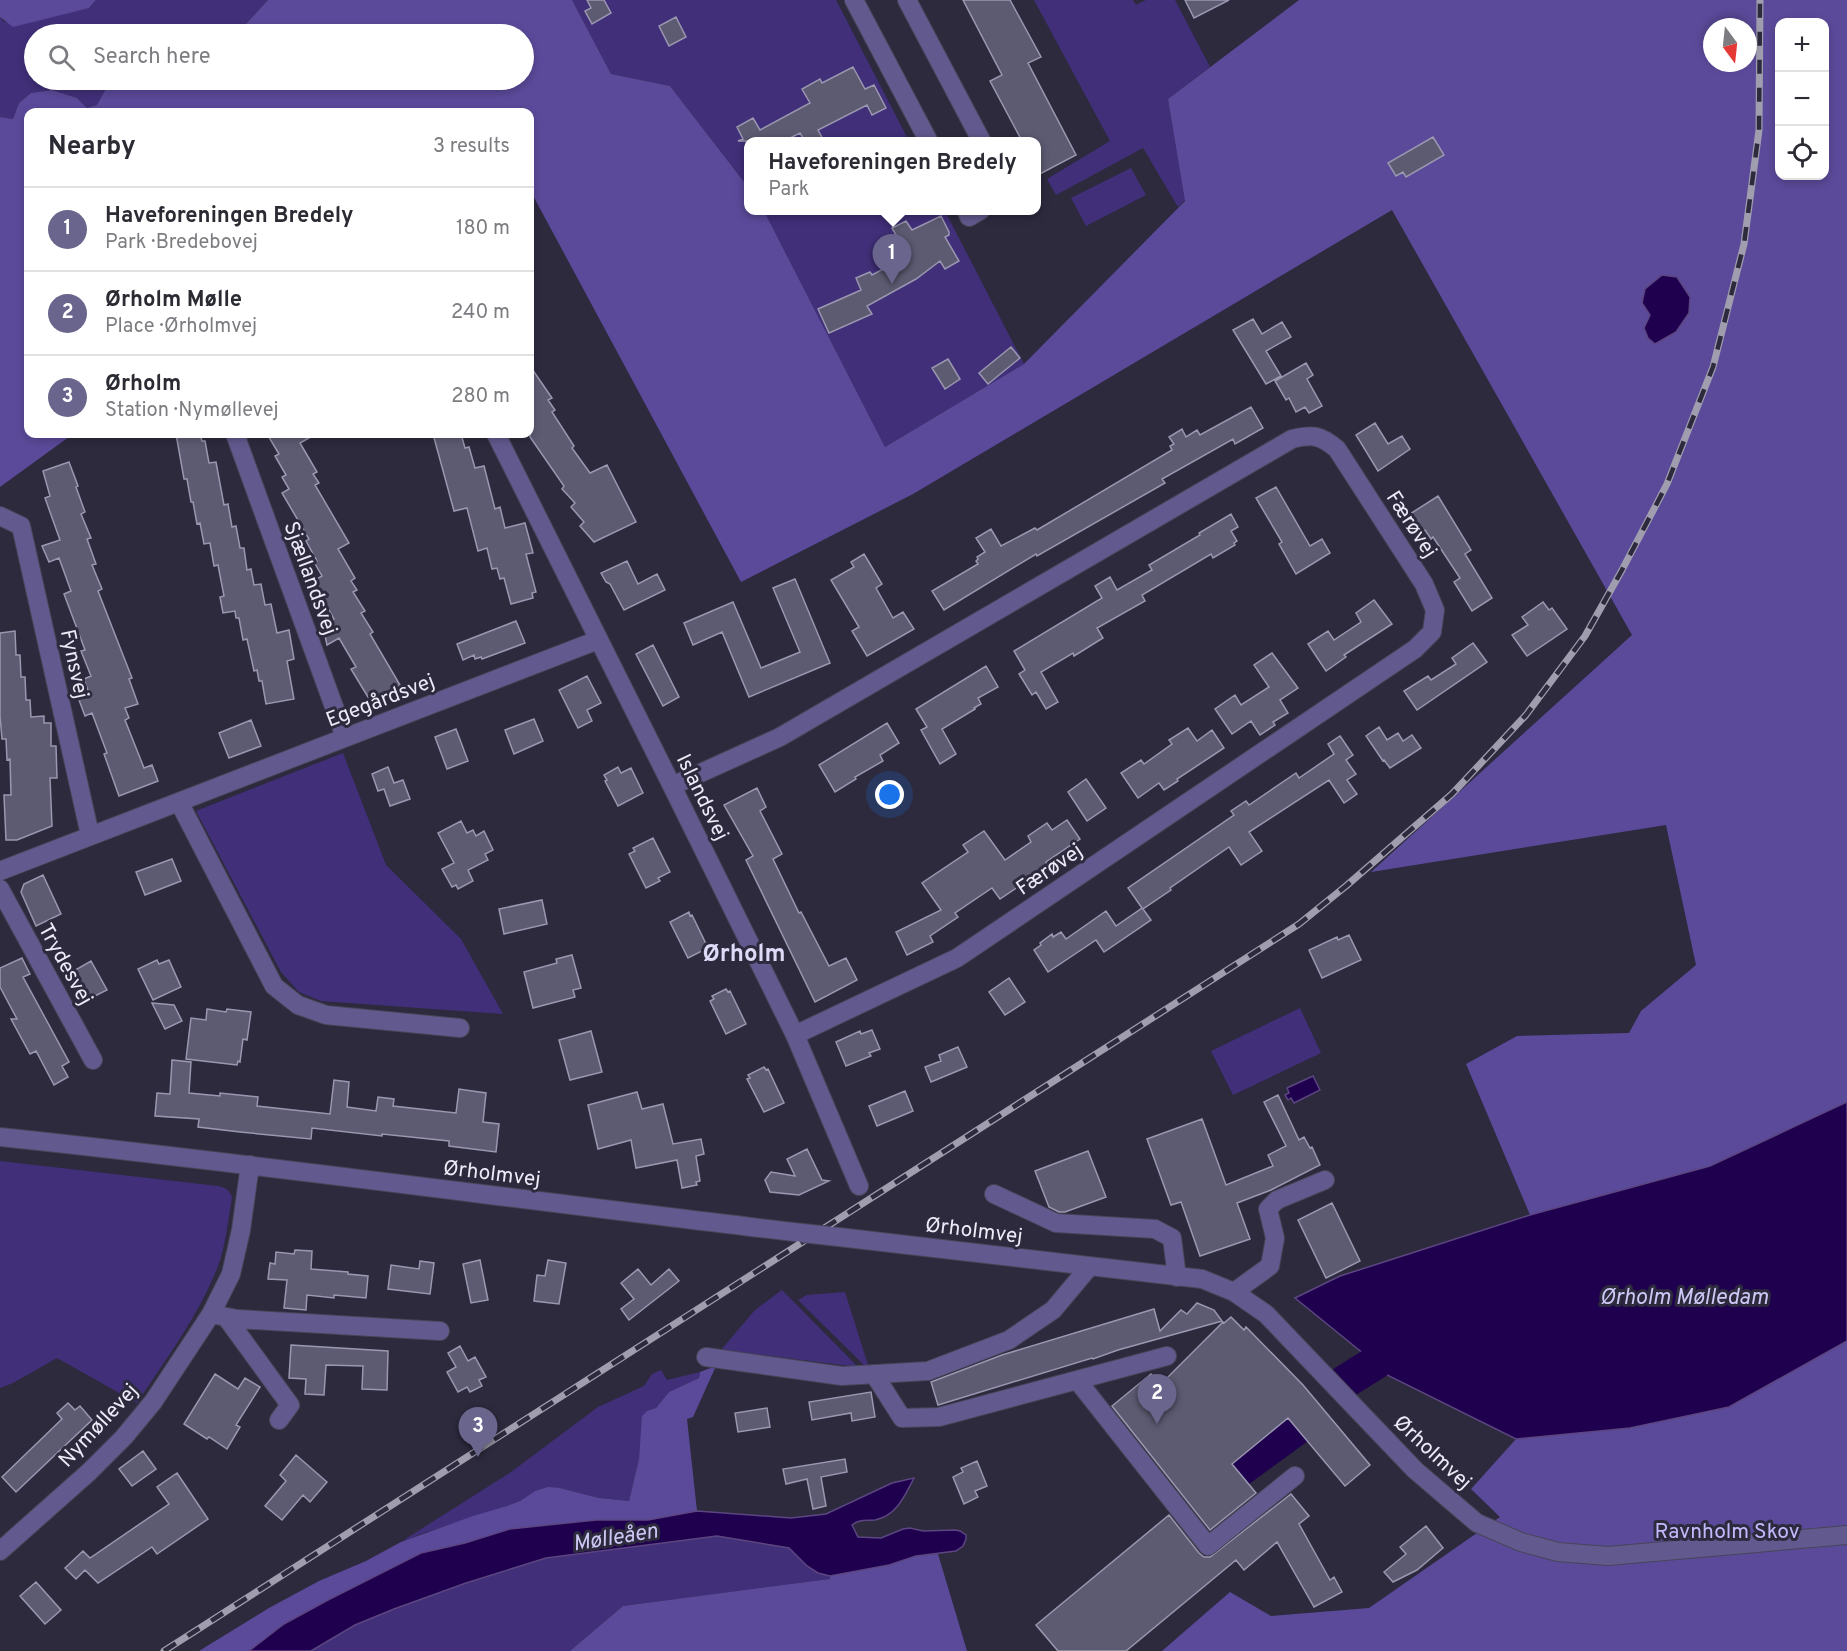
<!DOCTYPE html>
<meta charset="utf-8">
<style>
:root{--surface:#fff;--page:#f7f7f7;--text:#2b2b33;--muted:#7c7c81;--line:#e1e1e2;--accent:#6a658c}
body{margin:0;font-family:Overpass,sans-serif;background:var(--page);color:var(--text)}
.controls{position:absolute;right:18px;top:18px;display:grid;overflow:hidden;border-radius:12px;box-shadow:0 3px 9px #0003}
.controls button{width:54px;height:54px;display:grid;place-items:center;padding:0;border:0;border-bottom:2px solid var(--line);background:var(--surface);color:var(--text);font:30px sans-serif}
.compass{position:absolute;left:1703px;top:18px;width:54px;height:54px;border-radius:50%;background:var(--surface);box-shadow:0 3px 9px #0003;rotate:165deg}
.you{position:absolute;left:890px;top:795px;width:21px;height:21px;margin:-15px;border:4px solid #fff;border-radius:50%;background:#1a73e8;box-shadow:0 0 0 9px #1a73e833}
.badge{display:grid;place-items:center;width:39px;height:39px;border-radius:50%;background:var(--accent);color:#fff;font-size:20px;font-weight:700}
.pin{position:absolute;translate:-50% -50px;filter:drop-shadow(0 2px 3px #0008)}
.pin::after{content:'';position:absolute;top:32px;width:21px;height:18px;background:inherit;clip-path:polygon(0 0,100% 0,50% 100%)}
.popup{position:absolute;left:744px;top:137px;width:297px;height:78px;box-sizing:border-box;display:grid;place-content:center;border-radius:12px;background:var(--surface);filter:drop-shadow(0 2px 4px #0005);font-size:20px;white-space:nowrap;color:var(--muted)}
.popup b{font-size:22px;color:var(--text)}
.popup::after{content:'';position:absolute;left:50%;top:100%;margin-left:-12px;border:12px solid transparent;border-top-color:var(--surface)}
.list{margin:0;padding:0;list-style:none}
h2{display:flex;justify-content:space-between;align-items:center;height:78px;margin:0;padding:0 24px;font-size:26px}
h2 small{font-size:20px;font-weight:400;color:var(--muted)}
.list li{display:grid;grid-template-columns:39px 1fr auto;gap:18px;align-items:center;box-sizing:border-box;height:84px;padding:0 24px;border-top:2px solid var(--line)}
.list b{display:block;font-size:22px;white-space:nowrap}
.list p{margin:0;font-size:20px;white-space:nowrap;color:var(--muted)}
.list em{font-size:20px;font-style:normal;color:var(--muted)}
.icon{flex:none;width:33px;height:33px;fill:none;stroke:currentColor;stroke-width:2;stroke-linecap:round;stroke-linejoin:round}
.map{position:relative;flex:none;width:1847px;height:1651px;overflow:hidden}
.search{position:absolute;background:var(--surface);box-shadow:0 3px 9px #0003;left:24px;top:24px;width:510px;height:66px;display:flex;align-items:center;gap:15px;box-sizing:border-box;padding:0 21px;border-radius:33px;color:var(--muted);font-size:22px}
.panel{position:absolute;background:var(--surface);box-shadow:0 3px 9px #0003;left:24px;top:108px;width:510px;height:330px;border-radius:12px}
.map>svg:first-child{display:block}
.green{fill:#412f79}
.forest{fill:#5b4a9a;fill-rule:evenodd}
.water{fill:#1f004e;stroke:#5c4681;stroke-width:1.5}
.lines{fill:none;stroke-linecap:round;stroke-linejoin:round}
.river{stroke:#1f004e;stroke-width:34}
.building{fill:#5d5b72;stroke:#9a97b0;stroke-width:1.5}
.minor-casing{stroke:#484558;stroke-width:20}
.minor{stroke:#625a8f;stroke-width:18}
.rail-casing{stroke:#a09eae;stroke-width:7}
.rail{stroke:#2d2a3e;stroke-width:4.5;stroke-dasharray:14;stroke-linecap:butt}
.minor-bridge-casing{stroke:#484558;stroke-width:20;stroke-linecap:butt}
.minor-bridge{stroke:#625a8f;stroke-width:18}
.labels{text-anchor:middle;stroke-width:6;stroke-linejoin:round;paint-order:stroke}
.street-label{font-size:21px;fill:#ecebf8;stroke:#2d2a3e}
.park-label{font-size:21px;fill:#c2b9fc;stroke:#2d2a3e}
.water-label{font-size:22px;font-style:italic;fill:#cdc8f5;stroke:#2d2a3e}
.quarter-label{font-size:24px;font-weight:bold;fill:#dddaf7;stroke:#2d2a3e}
</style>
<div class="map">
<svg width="1847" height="1651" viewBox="0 0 1847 1651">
<rect width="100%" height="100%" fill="#2d2a3e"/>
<path class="green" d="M96 0H268L245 25 242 34H34V80H112L109 83 97 105 87 108 77 98 52 90 31 93 19 103 13 119 0 117V17L4 22 89 8Z
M572 0H836L909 141 748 142V187L670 86 611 74Z
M1034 0H1133L1136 5 1146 0H1175L1210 67 1168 99 1185 200 1178 207 1143 148 1056 195 1047 179 1110 141Z
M1131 168 1146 195 1086 226 1071 198Z
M764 211H945L1024 364 885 447Z
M343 753 386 865 461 939 503 1014 321 1001 299 992 281 972 196 811Z
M1300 1008 1321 1053 1233 1095 1211 1051Z
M0 1161 218 1186C225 1188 229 1189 232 1197 228 1220 226 1244 218 1266 199 1315 166 1359 137 1403L57 1358 13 1383 0 1388Z
M782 1290 858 1367 721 1350 755 1310Z
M845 1292 868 1365 865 1366 798 1300 807 1295Z
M661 1370 667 1380 700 1372 699 1378 669 1392 656 1408 647 1411 643 1416 639 1459 629 1501 599 1498 560 1488 535 1491 520 1501 507 1506 418 1535 402 1543 407 1538 511 1472 598 1407 644 1386 652 1374Z
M717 1536 789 1548 807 1566 818 1573 830 1576 831 1579 623 1606 570 1651H311L355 1625 394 1609 466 1583 546 1558Z"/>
<path class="forest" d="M0 0H96L89 8 13 27 0 17Z
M268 0H572L611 74 670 86 748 187V210L764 211 885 447 1024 364 1185 201 1168 99 1299 0H1847V1102L1710 1166 1530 1215 1466 1064 1517 1036 1629 1033 1641 1011 1696 965 1666 825 1371 872 1632 635 1392 210 913 494 741 582 530 190V112H28V434H73L0 487V117L13 119 19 103 31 93 52 90 77 98 87 108 97 105 109 83 112 80H524V34H242L245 25ZM1780 22H1824V176H1780ZM1712 27H1748V63H1712Z
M1847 1341V1651H1162L1230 1592 1271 1616 1369 1608 1500 1517 1471 1489 1516 1439 1630 1428 1729 1407Z
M716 1366 693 1417 687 1419 697 1511 648 1520H596L510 1529 465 1543 421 1553 284 1624 249 1651H199L269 1608 319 1581 366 1561 401 1542 473 1516 507 1506 520 1501 535 1491 548 1487 560 1488 599 1498 629 1501 639 1459 642 1416 647 1411 656 1408 669 1392 699 1378 700 1372Z
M938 1554 967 1651H570L623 1606 830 1579V1576L889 1565 916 1556Z"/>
<path class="water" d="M1662 275 1677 277 1690 297 1689 313 1676 332 1655 344 1648 338 1644 328 1650 315 1642 303 1645 289Z
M1313 1076 1320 1090 1294 1103 1291 1098 1288 1100 1285 1095 1289 1093 1287 1088Z
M1847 1102V1341L1729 1407 1630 1428 1516 1439 1383 1373 1375 1363 1295 1298 1340 1276 1390 1260 1530 1215 1710 1166Z
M914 1478C905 1495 897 1516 875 1520 867 1521 859 1519 852 1525L858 1537 881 1538 903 1529 910 1528 923 1531 955 1530 960 1531 966 1535V1539L963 1546 956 1551 916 1556 889 1565 830 1576 818 1573 807 1566 789 1548 717 1536 546 1558 466 1583 394 1609 355 1625 311 1651H249L284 1624 328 1600 421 1553 465 1543 510 1529 596 1520H648L697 1511 791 1518 826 1514 892 1483Z"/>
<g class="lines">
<path class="river" d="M1346 1381 1375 1363
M1234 1474 1297 1428"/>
</g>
<path class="building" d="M587 0H604L611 13 592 24 585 11 591 8Z
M963 0H1010L1041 57 1028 63 1076 155 1036 176V141H1022L990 81 1002 75Z
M1185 0H1229L1194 18Z
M676 17 686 37 669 46 659 26Z
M853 67 865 89 874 85 886 108 872 115 867 105 818 130 824 141H805L800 133 784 141H738L743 139 737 127 753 118 760 130 810 103 802 89 820 79 822 83Z
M1433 137 1444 155 1406 177 1403 172 1396 176 1388 163Z
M941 216 949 232V235L945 237 959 261 945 269 940 261 916 279 867 306 872 314 829 333 818 309 861 290 856 278 870 272 872 275 904 258 893 237 896 235 892 228 906 221 912 230Z
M1253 319 1262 334 1282 322 1291 337 1266 351 1281 376 1266 384 1233 330Z
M1011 347 1020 358 988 384 979 373Z
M948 359 960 379 945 389 932 368Z
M1306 363 1313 375 1307 379 1322 406 1309 413 1305 407 1296 412 1289 398 1286 400 1275 381Z
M530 366 552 398 548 400 555 410 552 412 574 446 572 448 590 473 607 465 636 522 594 542 580 526 584 522 571 507 575 503 562 489 564 486 530 437Z
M1251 407 1263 428 1235 444 1233 439 1162 479 1165 483 1037 556 1036 554 944 610 932 591 978 564 976 561 978 559 977 557 985 552 976 538 991 529 1001 546 1035 528 1037 530 1172 450 1170 446 1174 444 1169 437 1182 429 1186 437 1197 430 1200 435Z
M1375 423 1388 444 1402 436 1410 449 1378 471 1356 435Z
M176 434H200L202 441H205L209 463 216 462 224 505 228 504 232 527 236 526 240 548H244L247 570 251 569 254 585 261 584 265 605 271 604 277 633 289 630 294 659 287 661 294 699 266 704 262 681H259L257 670 254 671 247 639 243 640 239 618H236L235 611 223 613 220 597 224 596 218 565 214 566 210 543 204 544 200 523 197 524 193 502H191L187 479H184Z
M267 434H316L300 443 317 472 313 474 319 483 315 485 349 543 338 549 355 578 351 581 357 590 353 592 365 611 361 613 373 632 370 634 400 685 371 702 351 669 356 667 339 638 327 645 323 626 334 619 313 581 322 576 314 562 317 561 306 541 309 539 282 493 289 489 282 477 286 475 275 456 279 454Z
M433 434H461L465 448 469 447 475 468 484 466 495 509 500 507 505 528 525 523 533 553 526 554 536 592 532 593 533 598 511 604 504 578 500 579 497 568 492 569 487 548 478 551 467 508 454 511Z
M69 462 78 486 76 487 85 512 81 514 91 538 87 539 96 564 92 565 102 589 98 591 132 678 129 679 138 704 125 708 129 718 125 720 144 768 152 765 158 781 119 796 104 754 107 753 92 713 85 716 79 700 90 696 84 679 91 676 81 651 85 650 64 594 71 591 59 558 49 562 42 546 60 540 45 498 50 496 43 471Z
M1276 487 1310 546 1322 539 1330 553 1296 574 1279 544 1282 542 1256 498Z
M1438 496 1471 550 1465 554 1492 598 1472 611 1454 582 1460 578 1433 537 1431 539 1425 530 1422 532 1410 514Z
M1231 514 1238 527 1231 531 1237 541 1234 543 1235 545 1213 558 1211 554 1142 595 1145 601 1097 628 1103 638 1074 656 1073 653 1041 672 1058 702 1046 709 1036 692 1032 695 1019 674 1025 670 1014 651 1102 598 1095 586 1110 577 1117 590 1152 570 1149 565 1200 535 1199 533Z
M864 554 882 584 876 588 893 618 903 612 914 629 867 656 852 631 859 627 831 580 854 567 851 562Z
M627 561 638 584 657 574 665 590 624 610 610 584 606 582 601 573Z
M795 579 830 663 749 697 722 632 693 645 684 623 733 602 761 668 800 652 773 588Z
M1374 600 1392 624 1344 655 1346 657 1326 671 1308 644 1328 631 1334 640 1361 622 1356 613Z
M1543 602 1549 610 1552 608 1567 629 1527 656 1512 635 1528 625 1522 617Z
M516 621 525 643 482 659 481 657 475 659 474 655 463 660 457 644Z
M15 631 16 655H20L21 677H25L26 700H30L31 717 44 716V723H51V746H56L57 778H50L52 826 17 840H6L4 795H11L10 759 7 760 6 739H2L0 716V633Z
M1473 643 1487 662 1417 710 1404 691 1428 676 1431 680 1456 664 1452 658Z
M653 645 679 697 663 706 636 654Z
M1272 653 1298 688 1280 700 1288 713 1273 722 1275 725 1260 735 1251 721 1232 734 1215 709 1235 695 1241 705 1269 687 1254 665Z
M986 666 998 687 978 698 981 704 974 708 975 709 942 729 956 754 940 764 921 730 927 727 916 709Z
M587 676 601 703 587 710 592 721 578 728 559 690Z
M534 719 543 741 514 754 505 730Z
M251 720 261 746 229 758 219 733Z
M887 723 899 743 880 755 883 761 855 777 856 779 835 792 819 765Z
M1379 727 1387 740 1398 733 1403 741 1412 735 1421 748 1390 768 1384 760 1383 761 1366 736Z
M1188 728 1197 741 1212 730 1224 748 1177 779 1178 781 1164 790 1159 783 1138 798 1121 773 1141 760 1144 764 1172 744 1169 740Z
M456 729 468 761 447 769 435 737Z
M1340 736 1353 755 1346 760 1356 774 1347 780 1357 794 1344 803 1329 780 1249 832 1262 851 1241 865 1229 847 1170 888 1171 890 1143 909 1151 920 1104 952 1096 940 1048 972 1034 950 1041 945 1040 943 1052 934 1053 937 1061 932 1066 939 1106 911 1116 926 1142 908 1128 888 1234 815 1231 811 1246 801 1249 805 1296 773 1299 778 1334 754 1328 744Z
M388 767 394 783 403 780 410 799 390 806 384 789 378 791 372 774Z
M618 767 621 773 631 768 643 793 618 806 605 781 607 780 604 775Z
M1086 779 1106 808 1087 821 1068 792Z
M757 788 766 807 760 811 782 854 773 859 799 913 801 912 829 966 846 958 857 980 815 1002 746 860 753 856 724 805Z
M1067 820 1080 839 1046 862 1049 866 1000 899 992 888 955 913 958 917 930 936 933 942 907 955 896 932 941 910 922 883 968 852 963 845 984 831 1005 860 1031 842 1028 836 1047 823 1052 830Z
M461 821 467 833 473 830 476 836 484 831 493 850 485 854 488 860 468 870 473 881 458 889 456 885 452 887 442 869 454 863 438 833Z
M653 838 670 872 658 878 660 881 646 888 629 854 635 851 633 848Z
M172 859 181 881 145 895 136 872Z
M43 875 61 914 36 926 21 892 24 884Z
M542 900 547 924 504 934 499 909Z
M689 912 690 916 692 915 708 948 688 958 670 922Z
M1349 935 1361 960 1322 978 1309 950 1337 937 1338 940Z
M572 955 581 988 573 990 575 997 533 1008 524 972 557 963 556 959Z
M22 958 30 974 23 977 69 1062 62 1066 68 1077 54 1085 36 1051 30 1054 11 1019H17L0 987V968Z
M157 960 159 964 169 960 181 987 153 1000 138 969Z
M91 961 107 990 85 1001 70 973Z
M1009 978 1025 1002 1005 1015 989 992Z
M726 989 728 992 730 991 746 1024 726 1034 710 1001 714 999 712 996Z
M152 1003 174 1005 182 1021 165 1029Z
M207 1009 226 1012 227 1009 251 1012 247 1040 243 1039 240 1062 238 1061 237 1065 186 1059 191 1018 206 1020Z
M872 1030 880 1049 869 1053 871 1056 846 1066 836 1042 860 1031 861 1034Z
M591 1031 602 1072 570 1080 559 1040Z
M958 1047 967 1067 931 1082 925 1067 941 1061 939 1055Z
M172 1060 191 1062 189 1093 220 1096V1093L258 1097 257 1106 330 1114 334 1080 349 1082 347 1107 376 1111 378 1097 394 1099 393 1106 456 1113 459 1089 486 1093 483 1122 499 1124 496 1152 449 1146V1141L382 1134V1136L312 1128 311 1139 240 1132 198 1127 199 1119 155 1116 157 1093 170 1094Z
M764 1067 766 1070 768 1069 784 1103 764 1112 747 1079 750 1078 748 1075Z
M905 1091 913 1111 877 1126 869 1106Z
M637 1092 642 1109 663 1104 673 1144 701 1139 704 1154 696 1156 700 1181 696 1182 697 1185 682 1188 677 1160 636 1168 631 1140 598 1149 588 1105Z
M1278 1095 1299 1140 1304 1137 1310 1148 1312 1147 1320 1165 1271 1190 1237 1203 1250 1239 1200 1256 1181 1202 1171 1205 1147 1139 1202 1119 1226 1185 1273 1166 1268 1155 1286 1146 1264 1102Z
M807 1149 822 1180 829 1181 799 1195 770 1192 765 1180 771 1172 795 1176 787 1159Z
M1088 1151 1106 1197 1065 1212H1059L1049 1207 1035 1171Z
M1332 1203 1360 1261 1326 1278 1298 1220Z
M295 1250 312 1251 311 1269 348 1272V1274L368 1276 366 1298 334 1295V1298L307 1295 306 1310 284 1308 287 1280 268 1279 270 1263 275 1264 276 1252 294 1254Z
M480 1260 488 1300 471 1303 463 1264Z
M548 1260 566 1263 559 1304 534 1301 537 1275 545 1276Z
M420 1261 434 1263 430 1294 388 1289 391 1265 419 1269Z
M638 1269 651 1285 669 1269 679 1281 629 1320 621 1309 634 1299 621 1283Z
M1197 1303 1214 1310 1222 1321 1118 1350 1093 1359 1092 1358 938 1405 931 1382 1002 1355 1154 1309 1160 1331 1181 1310 1187 1314Z
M1231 1317 1244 1330 1246 1327 1303 1385 1370 1465 1345 1486 1288 1418 1232 1464 1256 1493 1210 1530 1112 1406 1151 1374 1160 1385 1223 1322 1224 1323Z
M291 1345 388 1351 387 1390 362 1389 363 1366 326 1365 324 1395 305 1394 306 1379 289 1378Z
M460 1346 468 1361 475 1357 486 1377 479 1380 482 1386 470 1392 467 1387 458 1392 447 1372 456 1367 448 1353Z
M215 1374 238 1389 245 1378 260 1387 236 1425 240 1427 227 1449 209 1437 207 1439 184 1424Z
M871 1392 875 1417 852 1421 851 1413 812 1420 809 1402Z
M68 1403 75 1410 80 1406 92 1420 16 1492 2 1477 62 1419 57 1413Z
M767 1408 770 1427 738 1432 735 1413Z
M143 1451 156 1469 132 1486 119 1469Z
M296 1455 327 1482 310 1502 303 1495 282 1520 265 1506 286 1481 280 1475Z
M845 1459 847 1472 821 1477 826 1506 813 1509 807 1479 786 1484 783 1469Z
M977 1461 987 1486 975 1491 978 1497 964 1504 953 1477 963 1472 961 1468Z
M177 1473 208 1519 157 1554 152 1547 98 1583 85 1570 76 1579 65 1568 83 1551 90 1558 169 1504 157 1487Z
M1291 1494 1309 1516 1299 1524 1330 1580 1334 1577 1342 1592 1314 1607 1277 1542 1244 1570 1236 1560 1126 1651H1058L1036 1625 1169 1515 1199 1553 1204 1557H1210Z
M1426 1526 1443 1548 1417 1570 1393 1582 1384 1572 1406 1554 1400 1547Z
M36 1582 61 1610 45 1624 20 1596Z"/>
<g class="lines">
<defs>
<path id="minor" d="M854 0 929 142
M907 0 982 142
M966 210 969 217 981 210
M235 434 345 737
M496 434 672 786 795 1035 859 1186
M0 516 21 526 90 835
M672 786 780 737 1292 439C1313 434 1320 435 1337 449L1424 584 1435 610 1432 632 1415 649 957 958 795 1035
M179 802 274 986 298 1005 326 1015 460 1028
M0 871 598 640
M0 889 93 1060
M0 1137C268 1165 535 1202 802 1233
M994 1194 1056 1223 1155 1229 1172 1238 1177 1277
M830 1236 1202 1279 1234 1292 1266 1314 1415 1470 1477 1523 1521 1542 1558 1552 1608 1556 1847 1535
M1234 1292 1270 1266 1275 1238 1268 1209 1277 1200 1325 1180
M211 1314 237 1319 440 1331
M226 1317 290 1405 279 1420
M706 1357 842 1376 928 1371 1009 1340 1053 1310 1090 1266
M874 1374 902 1418 939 1417 1167 1356
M1077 1380 1208 1546 1295 1476
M0 1551 89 1472 124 1437 153 1402 211 1314 231 1274 241 1230 250 1165"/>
</defs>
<use href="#minor" class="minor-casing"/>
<use href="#minor" class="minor"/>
<defs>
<path id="rail" d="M164 1651 1299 924 1346 886 1452 794 1526 715 1585 636 1622 570 1667 484 1713 367 1744 244 1759 130 1760 0"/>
</defs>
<use href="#rail" class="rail-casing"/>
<use href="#rail" class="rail"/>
<defs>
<path id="minor-bridge" d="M802 1233 830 1236"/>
</defs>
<use href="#minor-bridge" class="minor-bridge-casing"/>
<use href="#minor-bridge" class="minor-bridge"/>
</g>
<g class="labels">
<g class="street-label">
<text transform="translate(1412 524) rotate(57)" y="7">Færøvej</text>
<text transform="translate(311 578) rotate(70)" y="7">Sjællandsvej</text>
<text transform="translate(75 664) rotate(78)" y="7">Fynsvej</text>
<text transform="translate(380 700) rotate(-21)" y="7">Egegårdsvej</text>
<text transform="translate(703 797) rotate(64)" y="7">Islandsvej</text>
<text transform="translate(1049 869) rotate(-34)" y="7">Færøvej</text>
<text transform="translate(66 964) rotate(61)" y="7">Trydesvej</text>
<text transform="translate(492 1173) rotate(7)" y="7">Ørholmvej</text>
<text transform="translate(974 1230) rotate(7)" y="7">Ørholmvej</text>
<text transform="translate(98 1425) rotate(-47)" y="7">Nymøllevej</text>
<text transform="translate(1433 1452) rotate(43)" y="7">Ørholmvej</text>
</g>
<g class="park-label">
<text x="1727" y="1538">Ravnholm Skov</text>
</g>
<g class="water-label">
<text x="1684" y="1304">Ørholm Mølledam</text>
<text transform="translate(615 1536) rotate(-9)" y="8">Mølleåen</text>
</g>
<g class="quarter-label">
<text x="744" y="961">Ørholm</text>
</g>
</g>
</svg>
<div class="controls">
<button>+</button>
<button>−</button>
<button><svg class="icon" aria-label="locate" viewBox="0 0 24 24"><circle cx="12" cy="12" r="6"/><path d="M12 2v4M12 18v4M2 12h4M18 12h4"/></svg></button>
</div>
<svg class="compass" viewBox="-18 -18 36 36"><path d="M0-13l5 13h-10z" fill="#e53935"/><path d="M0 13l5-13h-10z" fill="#7c7c81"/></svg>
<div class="you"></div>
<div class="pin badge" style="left:892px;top:284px">1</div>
<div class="popup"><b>Haveforeningen Bredely</b>Park</div>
<div class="pin badge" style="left:1157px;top:1424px">2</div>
<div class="pin badge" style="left:478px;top:1457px">3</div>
<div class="search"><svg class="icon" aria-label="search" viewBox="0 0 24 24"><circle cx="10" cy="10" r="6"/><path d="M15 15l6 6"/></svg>Search here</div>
<section class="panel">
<h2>Nearby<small>3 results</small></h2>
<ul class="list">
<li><span class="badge">1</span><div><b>Haveforeningen Bredely</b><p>Park · Bredebovej</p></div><em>180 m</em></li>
<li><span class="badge">2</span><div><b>Ørholm Mølle</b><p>Place · Ørholmvej</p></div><em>240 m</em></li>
<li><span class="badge">3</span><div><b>Ørholm</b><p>Station · Nymøllevej</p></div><em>280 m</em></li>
</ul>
</section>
</div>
